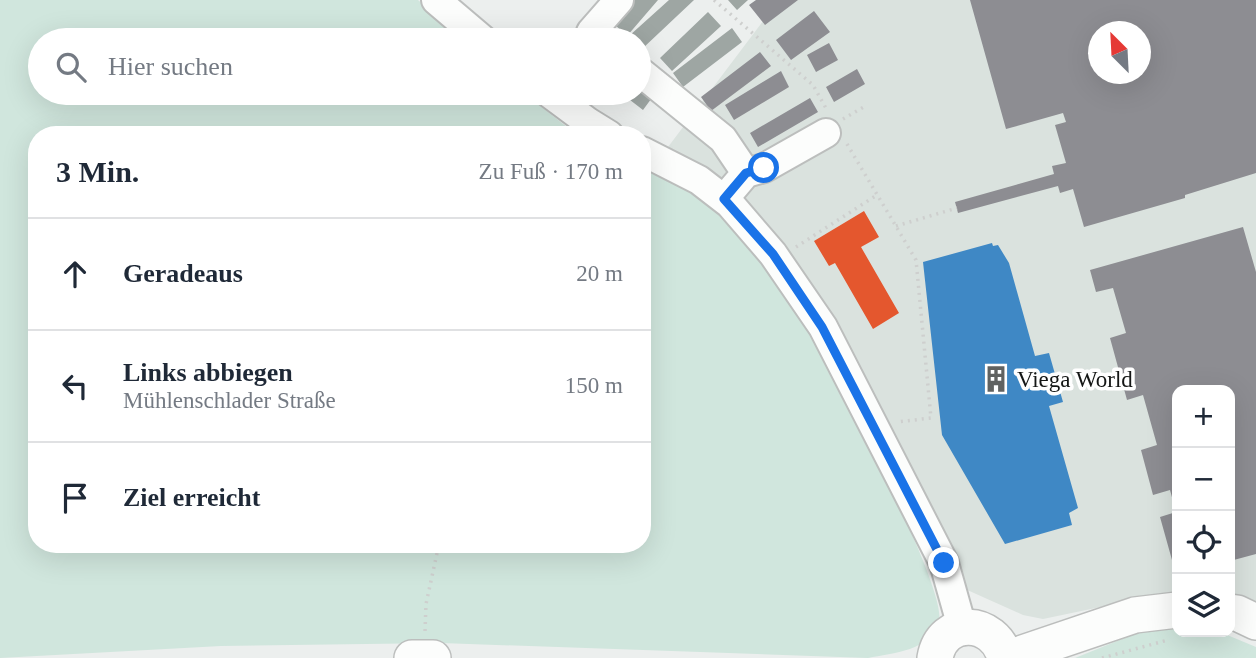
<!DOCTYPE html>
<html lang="de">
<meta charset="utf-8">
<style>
:root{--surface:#fff;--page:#f2f2f3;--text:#1f2937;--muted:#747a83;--line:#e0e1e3}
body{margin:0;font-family:Georgia,serif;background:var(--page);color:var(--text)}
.controls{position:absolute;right:21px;bottom:21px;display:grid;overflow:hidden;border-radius:14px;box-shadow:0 7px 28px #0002}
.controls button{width:63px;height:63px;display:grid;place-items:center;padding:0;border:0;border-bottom:2px solid var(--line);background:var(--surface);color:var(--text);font:35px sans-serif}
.compass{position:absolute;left:1088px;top:21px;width:63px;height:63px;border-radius:50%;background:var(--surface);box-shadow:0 7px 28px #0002;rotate:336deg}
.stop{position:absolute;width:21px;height:21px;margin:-16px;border:5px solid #1a73e8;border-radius:50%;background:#fff}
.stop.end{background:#1a73e8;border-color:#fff;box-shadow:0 2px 7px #0008}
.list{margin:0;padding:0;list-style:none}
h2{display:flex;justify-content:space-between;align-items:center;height:91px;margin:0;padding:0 28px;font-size:30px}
h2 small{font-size:23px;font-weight:400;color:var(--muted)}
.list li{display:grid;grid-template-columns:46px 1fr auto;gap:21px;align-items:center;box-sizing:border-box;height:112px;padding:0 28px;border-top:2px solid var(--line)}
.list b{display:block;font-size:26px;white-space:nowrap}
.list p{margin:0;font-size:23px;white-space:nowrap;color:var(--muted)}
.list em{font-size:23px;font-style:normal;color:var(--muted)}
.icon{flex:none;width:38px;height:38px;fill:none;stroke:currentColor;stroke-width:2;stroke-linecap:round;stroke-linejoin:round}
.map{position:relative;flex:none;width:1256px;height:658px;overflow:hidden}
.search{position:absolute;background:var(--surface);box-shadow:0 7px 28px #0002;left:28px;top:28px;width:623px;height:77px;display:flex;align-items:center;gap:18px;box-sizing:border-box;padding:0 24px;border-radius:38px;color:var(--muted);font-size:26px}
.panel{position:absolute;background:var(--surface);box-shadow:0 7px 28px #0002;left:28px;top:126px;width:623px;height:427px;border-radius:28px}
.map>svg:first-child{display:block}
.built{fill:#dae2de;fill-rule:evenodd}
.green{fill:#d0e6dd}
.shops{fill:#e4572e}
.schools{fill:#3f88c5}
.industry{fill:#8d8d92;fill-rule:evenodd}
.building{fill:#9ea6a3}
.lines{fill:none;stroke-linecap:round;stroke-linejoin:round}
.minor-casing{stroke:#bcbebd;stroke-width:32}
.major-casing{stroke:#bcbebd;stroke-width:38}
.path{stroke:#cecfce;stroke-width:3.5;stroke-dasharray:2 5;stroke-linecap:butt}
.minor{stroke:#fcfdfc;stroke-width:28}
.major{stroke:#fcfdfc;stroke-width:35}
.route{stroke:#1a73e8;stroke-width:9}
.labels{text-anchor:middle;stroke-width:7;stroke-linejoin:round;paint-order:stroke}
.poi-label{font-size:23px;fill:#141615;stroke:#fff;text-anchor:start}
</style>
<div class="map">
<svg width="1256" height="658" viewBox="0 0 1256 658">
<rect width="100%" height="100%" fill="#ecefee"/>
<path class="built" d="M779 0H1256V602L1230 595V390H1177V591L1043 619 1023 615 965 589 954 555 798 265 737 190 668 147ZM1098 32H1140V74H1098Z"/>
<path class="green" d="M0 0H418L463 40H40V93H524L577 135H37V544H642V169C664 180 688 189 708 203 723 213 752 246 764 260 796 297 949 584 939 621 931 651 893 653 868 658L441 643 221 646 0 658Z
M1177 625V632H1220L1256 647V658H1075L1142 631Z"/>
<path class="shops" d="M864 211 879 237 861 247 899 313 873 329 835 263 829 266 814 241Z"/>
<path class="schools" d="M992 243 993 246 998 245 1009 263 1035 356 1049 353 1063 402 1049 406 1078 508 1069 513 1072 525 1005 544 942 435 923 262Z"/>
<path class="industry" d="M756 0H798L765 25 749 5Z
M970 0H1256V173L1185 195V198L1084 227 1073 189 1060 193 1058 186 958 213 955 202 1054 174 1052 166 1066 163 1055 125 1066 122 1063 113 1006 129ZM1098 32H1140V74H1098Z
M814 11 830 32 791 60 776 40Z
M829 43 838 60 816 72 807 55Z
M760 52 771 66 711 111 701 97Z
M857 69 865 84 834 102 826 87Z
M781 71 789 87 734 120 725 105Z
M810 98 818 112 758 147 750 133Z
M1243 227 1256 272V554L1230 561V390H1177V558L1172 560 1160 517 1176 512 1170 490 1153 495 1141 450 1157 445 1143 395 1127 400 1110 338 1126 333 1113 288 1096 292 1090 270Z"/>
<path class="building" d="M635 0H658L627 36 614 24Z
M669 0H694L642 49 639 46V40H633L629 36Z
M728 0H748L737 10Z
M708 12 721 26 672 71 660 58Z
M732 28 742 42 683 87 673 73Z
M639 84 654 95 643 110 621 93H639Z"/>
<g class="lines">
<defs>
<path id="minor" d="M436 0 483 40
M601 40 591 32 619 0
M639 71 723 139 746 173 724 199
M549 93 588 122 609 135
M642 151 699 180 730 204 773 254 823 327 944 563 962 627
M746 173 764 168 826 133"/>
<path id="major" d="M1230 612 1237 613 1256 622
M412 658H433
M935 658C942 616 995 618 1005 658
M1008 658 1135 615 1177 610"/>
</defs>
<use href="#minor" class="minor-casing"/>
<use href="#major" class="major-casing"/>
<path class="path" d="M714 0 813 85 827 110
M843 119 867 105
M847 144 916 260 931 418 897 422
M896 226 957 208
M796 247 877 195
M425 631 426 604 439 544
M1102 658 1168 640"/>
<use href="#minor" class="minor"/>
<use href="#major" class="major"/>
</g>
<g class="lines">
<path class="route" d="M764 168 746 173 724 199 773 254 822 327 944 563"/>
</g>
<defs>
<symbol id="building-bare" viewBox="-9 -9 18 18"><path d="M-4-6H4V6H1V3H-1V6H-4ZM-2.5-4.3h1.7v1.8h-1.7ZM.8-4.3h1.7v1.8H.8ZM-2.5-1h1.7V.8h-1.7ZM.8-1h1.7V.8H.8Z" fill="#606261" stroke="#fff" stroke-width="2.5" paint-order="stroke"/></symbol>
</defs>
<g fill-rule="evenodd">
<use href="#building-bare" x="977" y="360" width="38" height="38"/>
</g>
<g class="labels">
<g class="poi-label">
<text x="1017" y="387">Viega World</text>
</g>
</g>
</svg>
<div class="controls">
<button>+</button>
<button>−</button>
<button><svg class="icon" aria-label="locate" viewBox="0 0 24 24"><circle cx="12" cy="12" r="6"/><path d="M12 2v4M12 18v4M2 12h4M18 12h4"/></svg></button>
<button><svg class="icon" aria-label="layers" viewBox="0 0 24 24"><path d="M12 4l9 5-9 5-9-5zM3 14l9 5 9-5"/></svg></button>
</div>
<svg class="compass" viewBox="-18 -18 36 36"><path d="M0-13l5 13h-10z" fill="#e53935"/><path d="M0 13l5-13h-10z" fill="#747a83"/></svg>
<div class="stop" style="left:764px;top:168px"></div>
<div class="stop end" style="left:944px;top:563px"></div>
<div class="search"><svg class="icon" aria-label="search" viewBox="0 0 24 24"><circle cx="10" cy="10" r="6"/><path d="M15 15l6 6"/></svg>Hier suchen</div>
<section class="panel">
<h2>3 Min.<small>Zu Fuß · 170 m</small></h2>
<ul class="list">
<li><svg class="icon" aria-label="ahead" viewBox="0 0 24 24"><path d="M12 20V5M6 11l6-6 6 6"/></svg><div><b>Geradeaus</b></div><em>20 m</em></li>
<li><svg class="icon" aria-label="left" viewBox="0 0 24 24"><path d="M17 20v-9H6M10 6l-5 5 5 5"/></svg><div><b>Links abbiegen</b><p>Mühlenschlader Straße</p></div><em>150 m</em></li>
<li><svg class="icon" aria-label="arrive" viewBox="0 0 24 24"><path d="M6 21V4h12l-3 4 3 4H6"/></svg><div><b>Ziel erreicht</b></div></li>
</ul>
</section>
</div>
